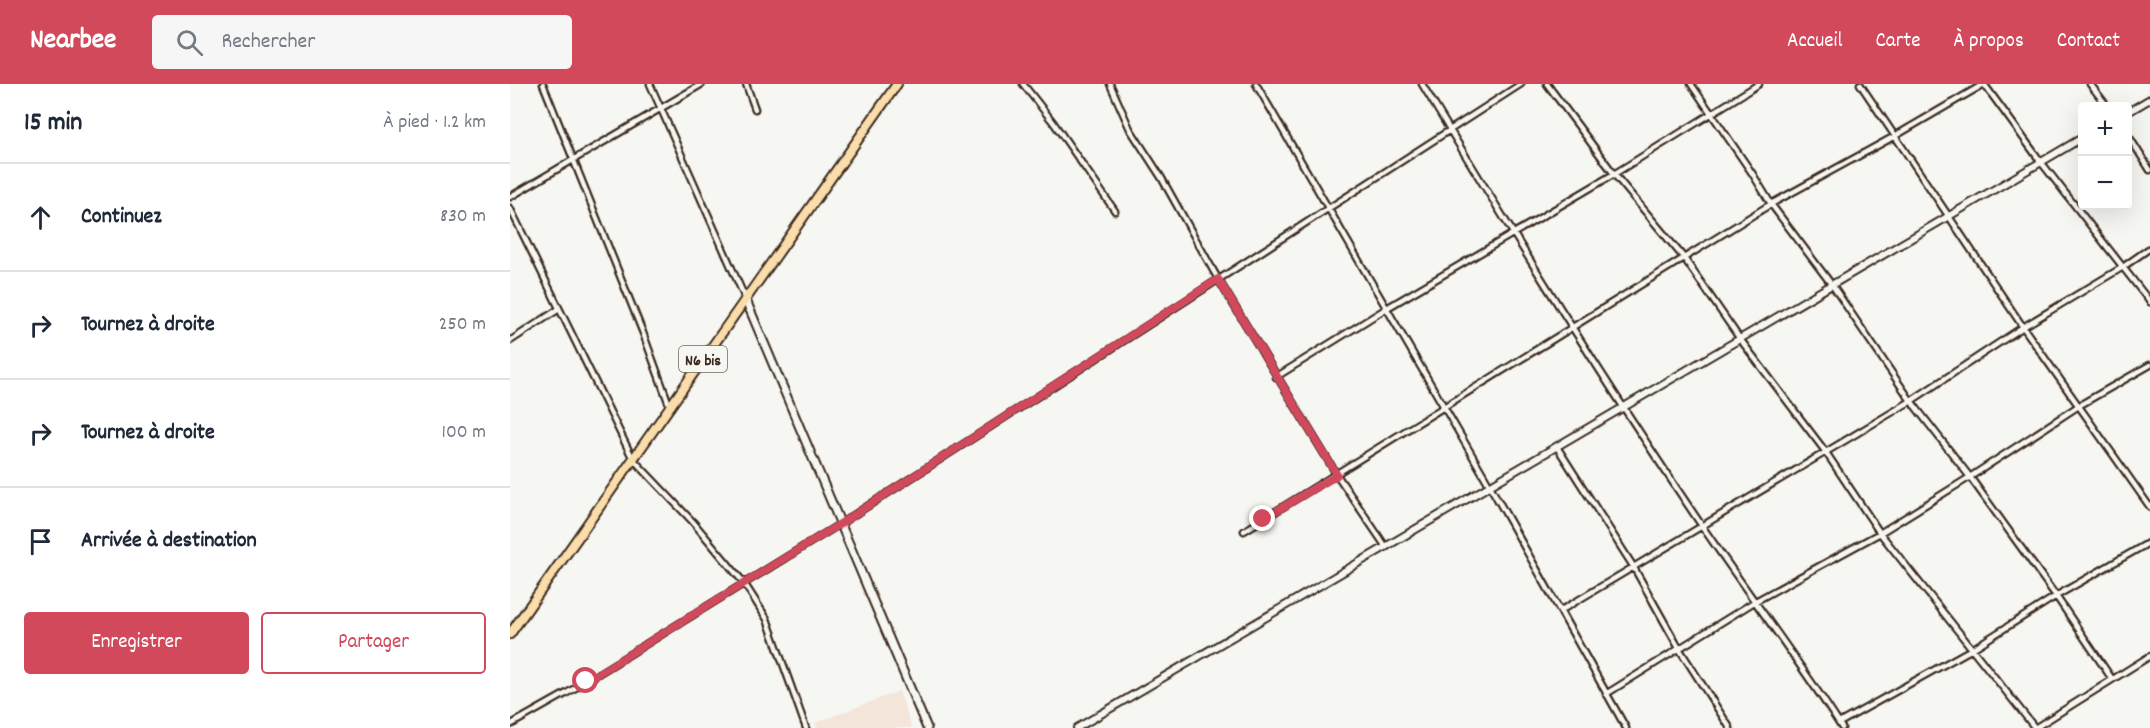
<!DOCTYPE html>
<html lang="fr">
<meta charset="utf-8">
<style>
:root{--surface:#fff;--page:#f6f6f7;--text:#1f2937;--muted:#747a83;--line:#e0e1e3;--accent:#d1495b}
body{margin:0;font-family:Dekko,sans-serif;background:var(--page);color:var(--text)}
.controls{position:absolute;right:18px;top:18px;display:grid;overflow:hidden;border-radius:6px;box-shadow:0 6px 24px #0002}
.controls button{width:54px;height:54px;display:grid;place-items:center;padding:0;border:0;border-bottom:2px solid var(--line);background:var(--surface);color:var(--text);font:30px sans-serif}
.stop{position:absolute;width:18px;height:18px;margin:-14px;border:4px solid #d1495b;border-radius:50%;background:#fff}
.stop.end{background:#d1495b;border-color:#fff;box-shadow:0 2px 6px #0008}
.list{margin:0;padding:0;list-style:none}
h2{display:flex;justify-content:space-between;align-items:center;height:78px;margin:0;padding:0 24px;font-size:26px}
h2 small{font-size:20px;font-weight:400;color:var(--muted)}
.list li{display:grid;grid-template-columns:39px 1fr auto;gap:18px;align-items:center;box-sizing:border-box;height:108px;padding:0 24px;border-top:2px solid var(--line)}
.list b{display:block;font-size:22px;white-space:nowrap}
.list em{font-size:20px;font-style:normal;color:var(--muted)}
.actions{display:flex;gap:12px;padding:18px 24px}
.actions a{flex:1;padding:14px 0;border:2px solid var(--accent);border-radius:6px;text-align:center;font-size:21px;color:var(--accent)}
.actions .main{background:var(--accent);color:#fff}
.icon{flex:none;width:33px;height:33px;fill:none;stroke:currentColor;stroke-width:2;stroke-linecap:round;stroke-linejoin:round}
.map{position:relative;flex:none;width:1640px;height:644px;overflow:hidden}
header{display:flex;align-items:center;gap:36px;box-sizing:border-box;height:84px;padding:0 30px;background:var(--accent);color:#fff}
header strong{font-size:28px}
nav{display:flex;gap:33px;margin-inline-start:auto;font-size:21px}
.search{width:420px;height:54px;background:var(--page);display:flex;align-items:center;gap:15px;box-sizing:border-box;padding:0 21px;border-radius:6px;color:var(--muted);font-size:22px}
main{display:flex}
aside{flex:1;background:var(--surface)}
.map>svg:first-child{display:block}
.built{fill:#f4e5da}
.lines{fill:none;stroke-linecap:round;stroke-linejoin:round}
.minor-casing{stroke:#3b2a1e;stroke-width:9}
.tertiary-casing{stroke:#3b2a1e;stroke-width:10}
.secondary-casing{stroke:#3b2a1e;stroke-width:11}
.trunk-casing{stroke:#3b2a1e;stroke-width:12}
.minor{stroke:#f6f6f2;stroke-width:4.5}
.tertiary{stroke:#f6f6f2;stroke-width:6}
.secondary{stroke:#f6f6f2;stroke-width:7}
.trunk{stroke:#faddab;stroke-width:8}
.route{stroke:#d1495b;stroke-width:8}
.labels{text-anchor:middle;stroke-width:4.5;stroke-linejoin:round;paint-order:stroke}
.shield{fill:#f6f6f2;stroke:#73675e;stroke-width:1.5}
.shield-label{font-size:16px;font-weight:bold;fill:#3b2a1e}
</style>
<header>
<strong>Nearbee</strong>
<div class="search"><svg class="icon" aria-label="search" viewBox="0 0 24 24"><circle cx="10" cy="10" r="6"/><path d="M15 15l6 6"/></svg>Rechercher</div>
<nav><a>Accueil</a><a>Carte</a><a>À propos</a><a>Contact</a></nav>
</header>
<main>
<aside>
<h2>15 min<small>À pied · 1.2 km</small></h2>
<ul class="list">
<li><svg class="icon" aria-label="ahead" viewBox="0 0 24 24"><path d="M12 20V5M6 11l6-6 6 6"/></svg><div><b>Continuez</b></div><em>830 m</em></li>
<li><svg class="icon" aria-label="right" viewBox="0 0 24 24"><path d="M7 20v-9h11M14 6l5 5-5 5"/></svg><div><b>Tournez à droite</b></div><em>250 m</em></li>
<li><svg class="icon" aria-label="right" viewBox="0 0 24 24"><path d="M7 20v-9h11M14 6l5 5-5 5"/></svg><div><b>Tournez à droite</b></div><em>100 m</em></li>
<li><svg class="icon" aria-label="arrive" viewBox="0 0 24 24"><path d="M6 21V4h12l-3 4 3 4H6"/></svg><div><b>Arrivée à destination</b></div></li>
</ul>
<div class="actions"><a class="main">Enregistrer</a><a>Partager</a></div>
</aside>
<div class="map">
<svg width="1640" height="644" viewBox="0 0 1640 644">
<rect width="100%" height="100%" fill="#f6f6f2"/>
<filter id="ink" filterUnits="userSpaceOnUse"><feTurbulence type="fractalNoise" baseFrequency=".0167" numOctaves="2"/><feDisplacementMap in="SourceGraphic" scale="12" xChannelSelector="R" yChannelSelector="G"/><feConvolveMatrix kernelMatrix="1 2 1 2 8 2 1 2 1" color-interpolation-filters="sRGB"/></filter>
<g filter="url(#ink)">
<path class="built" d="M389 607 402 644H307L305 639Z"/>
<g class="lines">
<defs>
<path id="minor" d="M33 0 133 249 160 323
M140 0 235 214
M236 0 245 25
M513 0 543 38 605 127
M600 0 620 45 651 93 708 195 827 391 876 463
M746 0 980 402 1116 644
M912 0C1002 149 1094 297 1192 442 1238 510 1288 575 1332 644
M1037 0 1104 90 1174 174 1230 255 1315 367 1370 449 1525 644
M1181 0 1242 89 1261 120 1322 201 1401 317 1460 393 1546 512 1602 595
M1350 0 1513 243 1640 423
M1474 0 1531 78 1640 218
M1580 0 1597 22
M1618 51 1640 86
M0 113 192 0
M0 124 123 375 183 438 234 499 257 535 296 644
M0 257 49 225
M766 293 877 224 1104 90 1249 0
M1047 363 1123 482 1170 566 1220 644
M734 447 1261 120 1385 52 1474 0
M1050 527 1401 317 1513 243 1613 183 1640 164
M1096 610 1244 518 1370 449 1460 393 1570 321 1640 281
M1329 639 1462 565 1546 512 1640 458
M0 641 57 609 330 440 1011 0
M1525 644 1640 572"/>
<path id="tertiary" d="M1618 28 1640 15
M567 644 1572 54"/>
<path id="secondary" d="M235 214 417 644"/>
<path id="trunk" d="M0 550 387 0"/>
</defs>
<use href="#minor" class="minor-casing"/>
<use href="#tertiary" class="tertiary-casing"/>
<use href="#secondary" class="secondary-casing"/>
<use href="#trunk" class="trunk-casing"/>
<use href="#minor" class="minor"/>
<use href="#tertiary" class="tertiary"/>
<use href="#secondary" class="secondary"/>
<use href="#trunk" class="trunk"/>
</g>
</g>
<g class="lines" filter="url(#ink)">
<path class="route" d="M76 597 330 440 708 195 827 391 753 435"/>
</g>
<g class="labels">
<rect class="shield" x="169" y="262" width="48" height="26" rx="4.5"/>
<g class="shield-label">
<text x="193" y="281">N6 bis</text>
</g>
</g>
</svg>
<div class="controls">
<button>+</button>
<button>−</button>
</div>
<div class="stop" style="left:76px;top:597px"></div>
<div class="stop end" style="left:753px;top:435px"></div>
</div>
</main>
